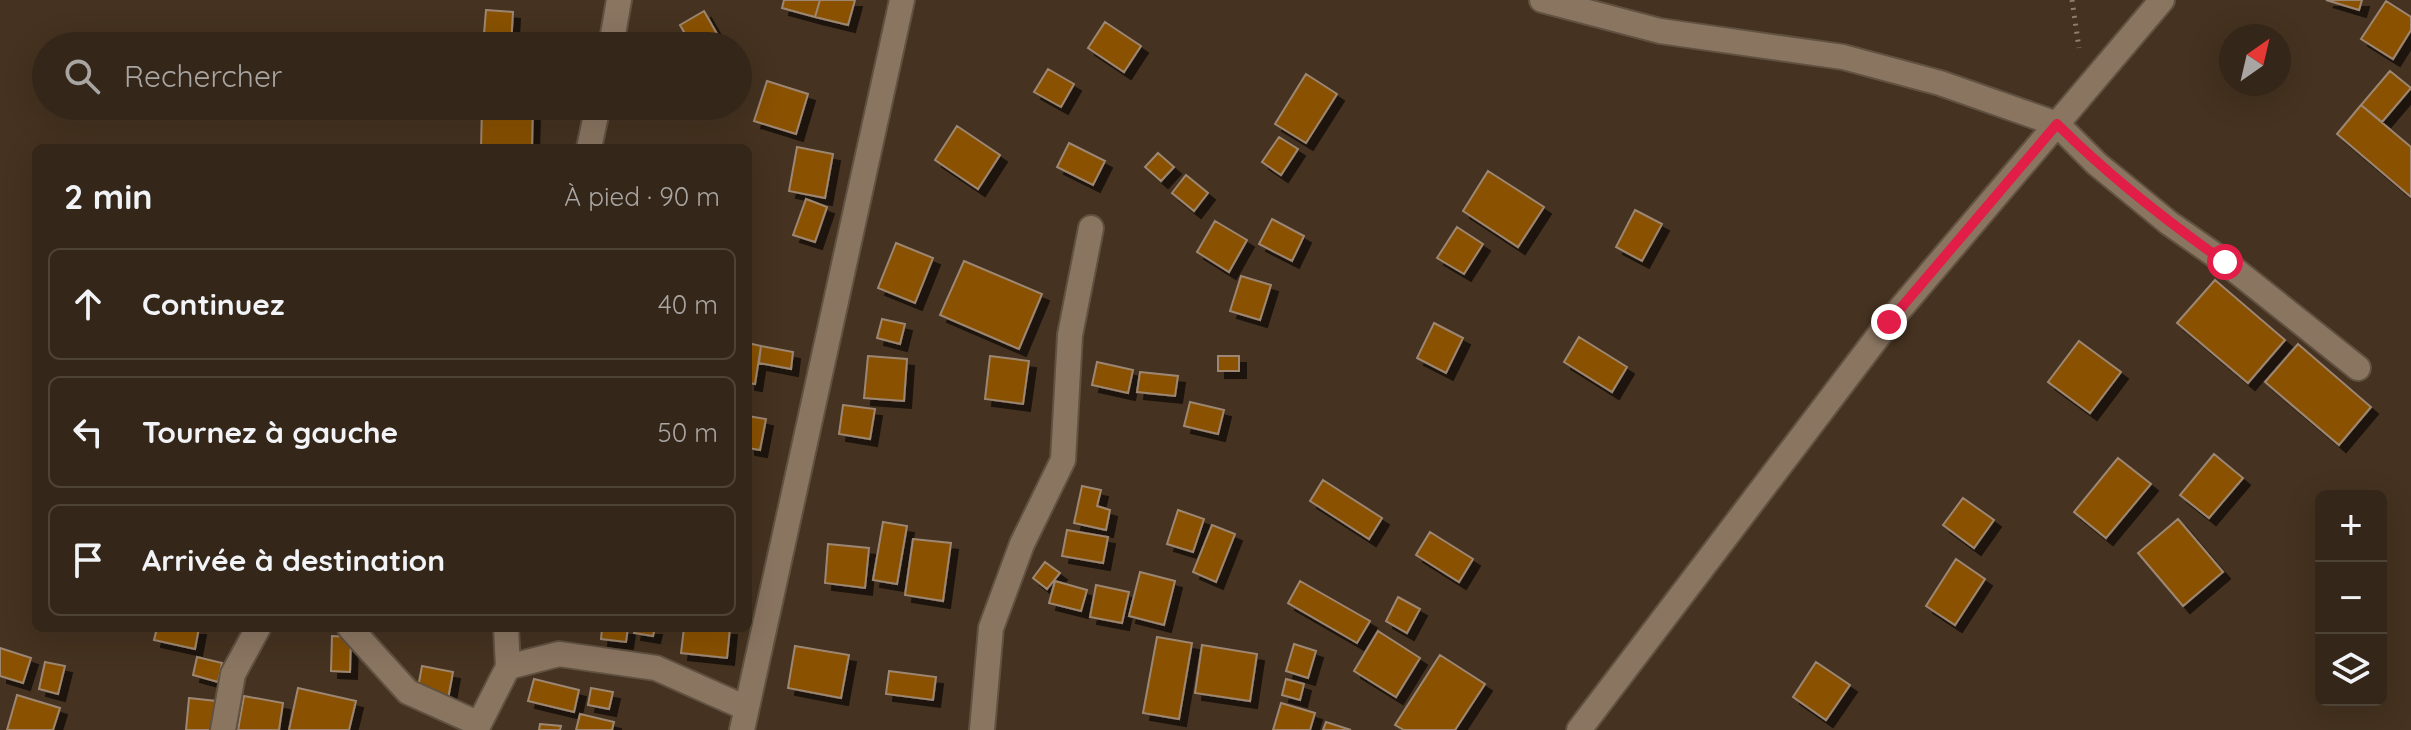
<!DOCTYPE html>
<html lang="fr">
<meta charset="utf-8">
<style>
:root{--surface:#342618;--page:#3f3225;--text:#f1f3f6;--muted:#a9a5a2;--line:#4e4337}
body{margin:0;font-family:Quicksand,sans-serif;background:var(--page);color:var(--text)}
.controls{position:absolute;right:24px;bottom:24px;display:grid;overflow:hidden;border-radius:12px;box-shadow:0 8px 32px #0002}
.controls button{width:72px;height:72px;display:grid;place-items:center;padding:0;border:0;border-bottom:2px solid var(--line);background:var(--surface);color:var(--text);font:40px sans-serif}
.compass{position:absolute;left:2219px;top:24px;width:72px;height:72px;border-radius:50%;background:var(--surface);box-shadow:0 8px 32px #0002;rotate:34deg}
.stop{position:absolute;width:24px;height:24px;margin:-18px;border:6px solid #e11d48;border-radius:50%;background:#fff}
.stop.end{background:#e11d48;border-color:#fff;box-shadow:0 2px 8px #0008}
.list{margin:0;padding:0;list-style:none}
h2{display:flex;justify-content:space-between;align-items:center;height:104px;margin:0;padding:0 32px;font-size:34px}
h2 small{font-size:26px;font-weight:400;color:var(--muted)}
.list li{display:grid;grid-template-columns:52px 1fr auto;gap:24px;align-items:center;box-sizing:border-box;height:112px;margin:0 16px 16px;padding:0 16px;border:2px solid var(--line);border-radius:12px}
.list b{display:block;font-size:30px;white-space:nowrap}
.list em{font-size:26px;font-style:normal;color:var(--muted)}
.icon{flex:none;width:44px;height:44px;fill:none;stroke:currentColor;stroke-width:2;stroke-linecap:round;stroke-linejoin:round}
.map{position:relative;flex:none;width:2411px;height:730px;overflow:hidden}
.search{position:absolute;background:var(--surface);box-shadow:0 8px 32px #0002;left:32px;top:32px;width:720px;height:88px;display:flex;align-items:center;gap:20px;box-sizing:border-box;padding:0 28px;border-radius:44px;color:var(--muted);font-size:30px}
.panel{position:absolute;background:var(--surface);box-shadow:0 8px 32px #0002;left:32px;top:144px;width:720px;height:488px;border-radius:12px}
.map>svg:first-child{display:block}
.building{fill:#895100;stroke:#9d8772;stroke-width:2;filter:url(#shadow)}
.lines{fill:none;stroke-linecap:round;stroke-linejoin:round}
.minor-casing{stroke:#605141;stroke-width:28}
.secondary-casing{stroke:#605141;stroke-width:28}
.path{stroke:#8e7e6f;stroke-width:5;stroke-dasharray:2 6;stroke-linecap:butt}
.minor{stroke:#8a7561;stroke-width:24}
.secondary{stroke:#8a7561;stroke-width:24}
.route{stroke:#e11d48;stroke-width:10}
</style>
<div class="map">
<svg width="2411" height="730" viewBox="0 0 2411 730">
<defs>
<filter id="shadow"><feDropShadow dx="7" dy="7" stdDeviation="0" flood-color="#0009"/></filter>
</defs>
<rect width="100%" height="100%" fill="#453220"/>
<path class="building" d="M784 0H820L815 17 782 8Z
M820 0H855L848 25 815 17Z
M2326 0H2362L2359 10Z
M2386 1 2411 17V30L2393 59 2361 39Z
M486 10 513 12 511 46H483Z
M704 11 724 46H692L680 25Z
M1105 22 1141 46 1124 72 1088 48Z
M1048 69 1074 84 1061 107 1034 92Z
M2390 71 2411 88 2382 122 2361 105Z
M1306 74 1337 94 1306 143 1275 124Z
M767 81 808 94 796 134 754 121Z
M2361 105 2411 147V197L2337 134Z
M482 106H533L532 148H481Z
M957 126 1000 155 978 189 935 160Z
M1279 137 1298 149 1281 175 1262 162Z
M1069 143 1105 161 1093 185 1057 167Z
M797 147 833 154 825 198 789 191Z
M1158 153 1174 167 1161 181 1145 167Z
M1488 171 1544 207 1518 247 1463 211Z
M1186 175 1208 193 1194 211 1172 193Z
M806 199 827 207 815 242 793 235Z
M1635 210 1662 224 1642 261 1616 247Z
M1272 219 1304 236 1292 261 1259 244Z
M1215 221 1247 240 1229 272 1197 252Z
M1457 227 1483 244 1464 274 1437 258Z
M896 243 933 258 915 303 878 288Z
M964 261 1042 294 1019 349 940 315Z
M1241 276 1271 285 1260 320 1230 311Z
M2215 280 2285 340 2248 383 2177 323Z
M882 319 905 324 900 344 877 338Z
M1434 323 1463 338 1446 373 1417 358Z
M1579 337 1627 367 1612 392 1564 362Z
M2079 341 2121 372 2090 413 2048 382Z
M748 343 761 346 755 384 748 383Z
M2298 344 2371 407 2339 445 2265 382Z
M761 346 793 352 791 369 759 363Z
M868 356 907 359 904 401 864 398Z
M990 356 1029 361 1023 404 985 399Z
M1218 356H1239V371H1218Z
M1097 362 1133 370 1128 393 1092 385Z
M1140 372 1178 376 1175 396 1137 392Z
M1190 402 1224 410 1218 434 1184 426Z
M843 405 875 409 870 439 839 434Z
M748 416 766 419 760 450 748 448Z
M2214 454 2243 478 2209 518 2180 495Z
M2118 458 2151 484 2106 538 2074 512Z
M1323 480 1382 518 1369 539 1310 501Z
M1082 486 1101 490 1097 506 1110 510 1106 530 1074 523Z
M1963 498 1994 520 1974 548 1943 525Z
M1178 510 1204 519 1193 552 1167 544Z
M2178 519 2223 572 2183 606 2138 553Z
M883 522 907 526 897 584 873 580Z
M1212 525 1235 534 1216 582 1193 572Z
M1067 530 1108 537 1103 563 1062 556Z
M1430 532 1473 559 1459 582 1416 555Z
M913 539 951 543 943 601 905 595Z
M828 544 869 548 865 588 825 583Z
M1956 559 1985 579 1955 625 1926 606Z
M1045 562 1060 573 1047 589 1033 578Z
M1140 572 1175 581 1164 625 1129 616Z
M1055 581 1087 590 1081 611 1049 603Z
M1300 581 1370 621 1357 643 1288 603Z
M1096 585 1129 592 1122 623 1090 617Z
M1398 597 1420 609 1407 633 1386 621Z
M157 628H199L195 649 154 640Z
M602 628H628L626 642 601 639Z
M635 628H655L653 636 634 633Z
M684 628H730L727 658 681 653Z
M1378 631 1420 658 1396 697 1354 671Z
M332 636 351 637 350 672 331 671Z
M1157 637 1192 643 1179 719 1143 713Z
M1294 644 1316 651 1308 678 1286 671Z
M1202 645 1257 654 1250 701 1195 693Z
M795 646 849 655 841 698 788 688Z
M0 648 31 658 23 683 0 676Z
M1440 655 1485 684 1455 730H1404L1395 725Z
M197 657 222 663 218 682 193 675Z
M45 662 65 666 58 694 39 689Z
M1816 662 1850 685 1826 720 1793 697Z
M422 666 453 672 448 699 417 693Z
M889 671 936 677 933 700 886 694Z
M534 679 579 690 574 712 528 701Z
M1286 679 1304 684 1300 700 1282 695Z
M298 688 356 701 349 730H289Z
M591 688 613 692 609 709 588 705Z
M17 695 60 708 53 730H7Z
M244 696 283 703 279 730H238Z
M189 698 216 701 213 730H186Z
M1281 703 1315 713 1310 730H1273Z
M580 714 614 722 612 730H576Z
M1326 722 1351 730H1323Z
M540 724 561 726 560 730H539Z"/>
<g class="lines">
<defs>
<path id="minor" d="M1542 0 1660 31 1843 57 1940 83 2057 124 2097 164 2169 223 2225 262 2358 368
M611 46 619 0
M589 148 598 106
M350 628 408 692 477 723
M506 628 508 667
M223 730 233 674 258 628
M476 730 508 667 559 654 656 668 746 708
M742 730 902 0
M982 730 991 628 1022 544 1063 460 1070 335 1091 228"/>
<path id="secondary" d="M1579 730 1889 322 2162 0"/>
</defs>
<use href="#minor" class="minor-casing"/>
<use href="#secondary" class="secondary-casing"/>
<path class="path" d="M2072 0 2079 48"/>
<use href="#minor" class="minor"/>
<use href="#secondary" class="secondary"/>
</g>
<g class="lines">
<path class="route" d="M1889 322 2057 124C2109 176 2165 220 2225 262"/>
</g>
</svg>
<div class="controls">
<button>+</button>
<button>−</button>
<button><svg class="icon" aria-label="layers" viewBox="0 0 24 24"><path d="M12 4l9 5-9 5-9-5zM3 14l9 5 9-5"/></svg></button>
</div>
<svg class="compass" viewBox="-18 -18 36 36"><path d="M0-13l5 13h-10z" fill="#e53935"/><path d="M0 13l5-13h-10z" fill="#a9a5a2"/></svg>
<div class="stop" style="left:2225px;top:262px"></div>
<div class="stop end" style="left:1889px;top:322px"></div>
<div class="search"><svg class="icon" aria-label="search" viewBox="0 0 24 24"><circle cx="10" cy="10" r="6"/><path d="M15 15l6 6"/></svg>Rechercher</div>
<section class="panel">
<h2>2 min<small>À pied · 90 m</small></h2>
<ul class="list">
<li><svg class="icon" aria-label="ahead" viewBox="0 0 24 24"><path d="M12 20V5M6 11l6-6 6 6"/></svg><div><b>Continuez</b></div><em>40 m</em></li>
<li><svg class="icon" aria-label="left" viewBox="0 0 24 24"><path d="M17 20v-9H6M10 6l-5 5 5 5"/></svg><div><b>Tournez à gauche</b></div><em>50 m</em></li>
<li><svg class="icon" aria-label="arrive" viewBox="0 0 24 24"><path d="M6 21V4h12l-3 4 3 4H6"/></svg><div><b>Arrivée à destination</b></div></li>
</ul>
</section>
</div>
